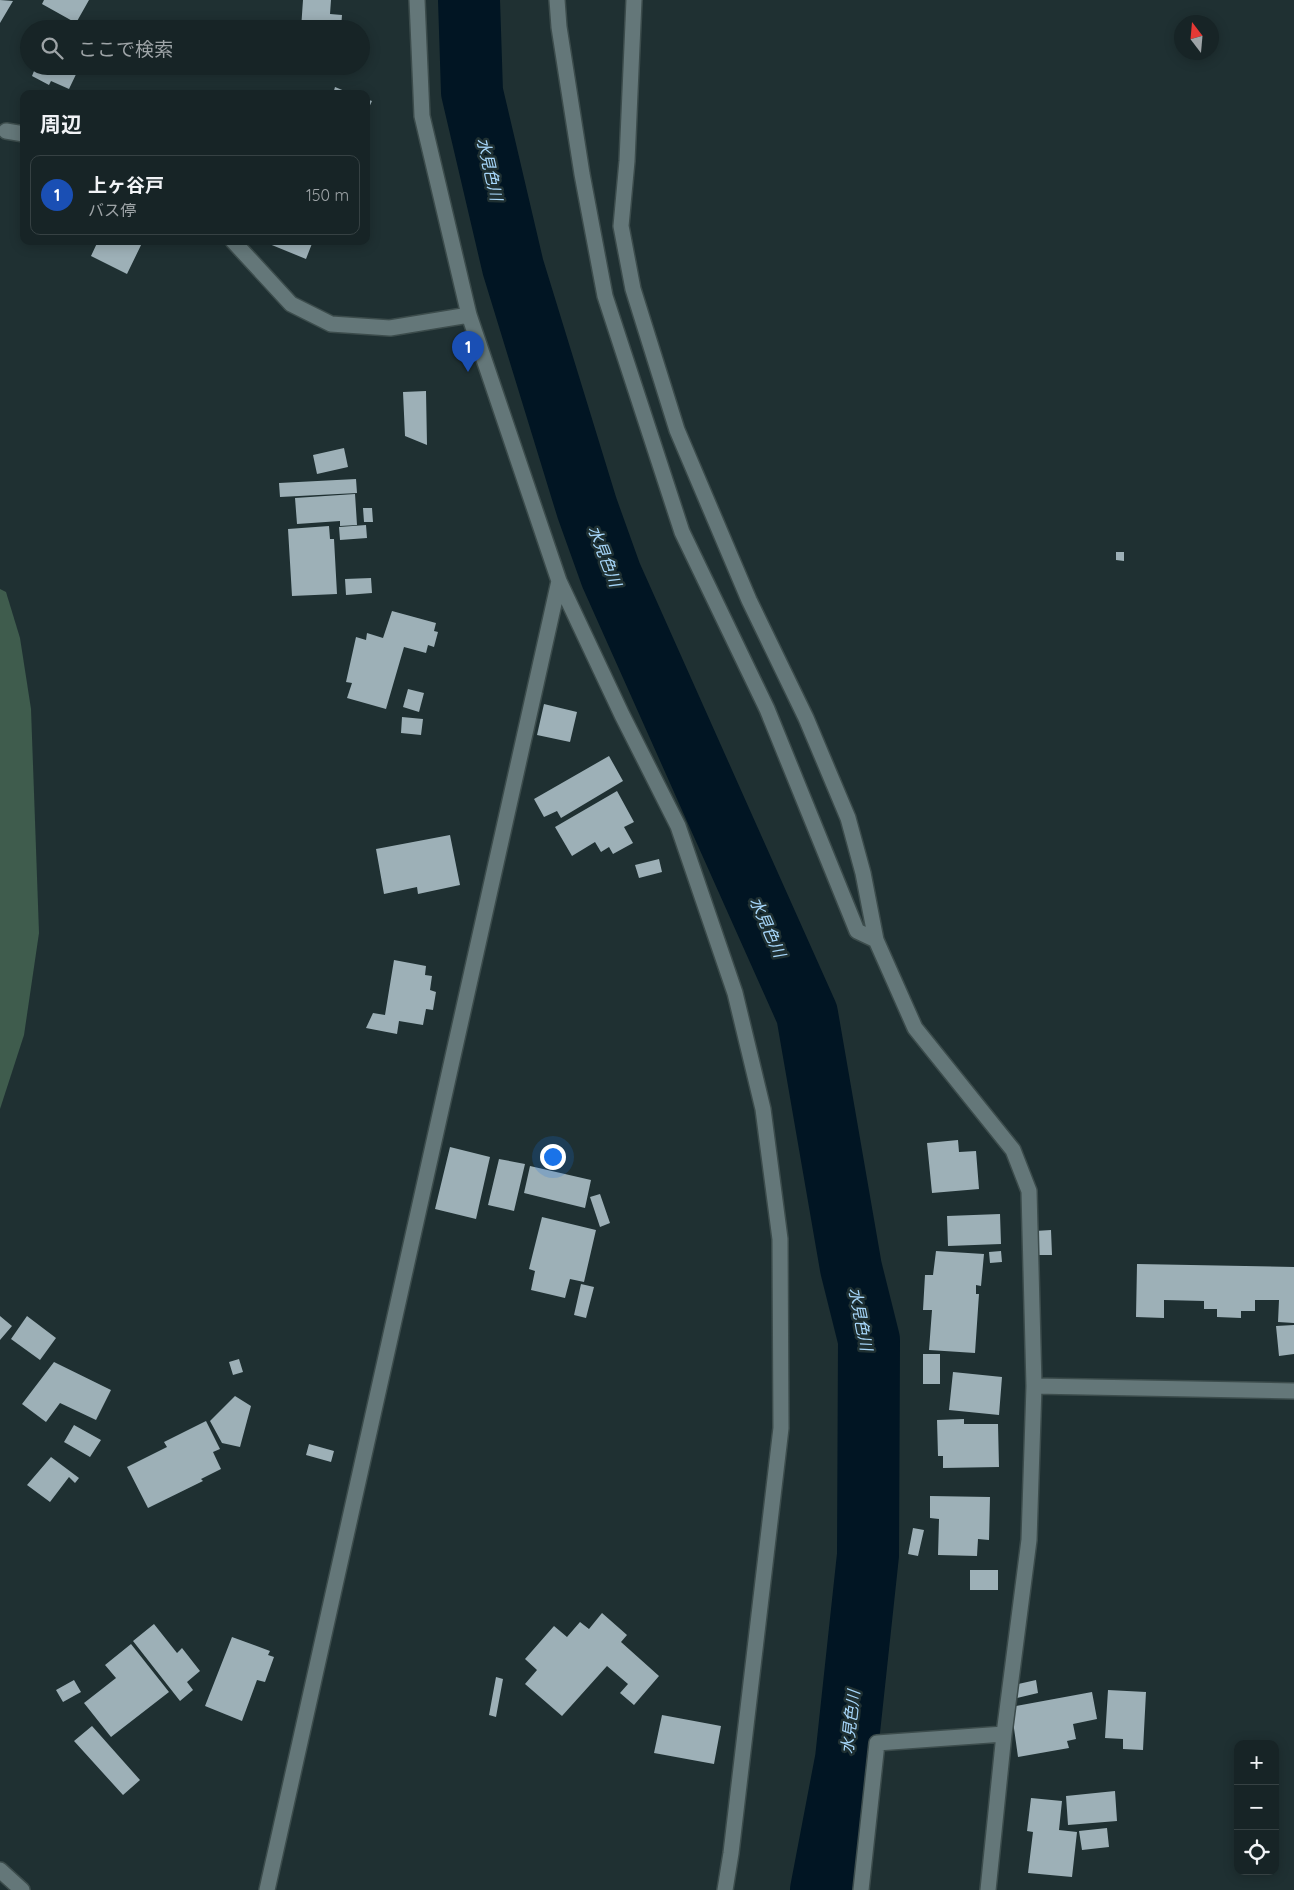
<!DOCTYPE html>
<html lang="ja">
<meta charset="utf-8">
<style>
:root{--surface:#172426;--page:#202c2e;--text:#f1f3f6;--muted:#9ea4a7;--line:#364143;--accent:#c3a7f2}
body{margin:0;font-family:Quicksand,"Noto Sans JP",sans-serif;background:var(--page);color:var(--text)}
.controls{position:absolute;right:15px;bottom:15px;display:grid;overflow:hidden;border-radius:10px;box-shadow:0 2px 12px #0003}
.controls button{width:45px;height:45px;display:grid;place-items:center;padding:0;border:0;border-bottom:1px solid var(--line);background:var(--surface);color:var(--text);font:25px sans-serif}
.compass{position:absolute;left:1174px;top:15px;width:45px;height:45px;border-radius:50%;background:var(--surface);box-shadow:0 2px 12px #0003;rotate:344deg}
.you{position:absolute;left:552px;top:1156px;width:18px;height:18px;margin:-12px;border:4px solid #fff;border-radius:50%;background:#1a73e8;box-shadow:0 0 0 8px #1a73e833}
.badge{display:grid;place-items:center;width:32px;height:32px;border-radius:50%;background:var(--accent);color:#fff;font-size:16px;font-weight:700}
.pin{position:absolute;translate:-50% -41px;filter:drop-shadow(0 1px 2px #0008)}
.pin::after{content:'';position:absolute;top:26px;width:18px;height:15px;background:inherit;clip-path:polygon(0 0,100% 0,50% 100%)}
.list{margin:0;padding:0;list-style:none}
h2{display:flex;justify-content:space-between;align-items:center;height:65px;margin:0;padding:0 20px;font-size:21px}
h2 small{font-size:16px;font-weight:400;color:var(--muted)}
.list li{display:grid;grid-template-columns:32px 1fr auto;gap:15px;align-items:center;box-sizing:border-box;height:80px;margin:0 10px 10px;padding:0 10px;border:1px solid var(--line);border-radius:10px}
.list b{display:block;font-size:19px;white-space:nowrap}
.list p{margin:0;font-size:16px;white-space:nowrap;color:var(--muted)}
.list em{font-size:16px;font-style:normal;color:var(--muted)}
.icon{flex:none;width:28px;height:28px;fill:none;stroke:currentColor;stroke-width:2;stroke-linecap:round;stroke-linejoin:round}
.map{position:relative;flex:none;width:1294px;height:1890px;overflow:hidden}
.search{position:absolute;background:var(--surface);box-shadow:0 2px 12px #0003;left:20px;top:20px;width:350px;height:55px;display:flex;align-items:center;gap:12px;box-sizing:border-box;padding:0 18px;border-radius:28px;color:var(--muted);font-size:19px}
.panel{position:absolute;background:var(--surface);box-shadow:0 2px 12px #0003;left:20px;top:90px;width:350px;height:155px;border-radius:10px}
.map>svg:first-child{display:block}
.forest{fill:#3f5c4d}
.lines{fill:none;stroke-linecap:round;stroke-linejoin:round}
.river{stroke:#011523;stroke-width:62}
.building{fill:#9db0b7}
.street-casing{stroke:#3c4c4c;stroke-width:18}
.street{stroke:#647779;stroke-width:15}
.labels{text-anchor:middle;stroke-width:5;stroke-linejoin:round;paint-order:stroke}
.water-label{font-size:16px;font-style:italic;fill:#a7d7fb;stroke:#1f3032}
</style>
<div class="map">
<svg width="1294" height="1890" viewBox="0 0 1294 1890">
<rect width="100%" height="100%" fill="#1f3032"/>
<path class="forest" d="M0 589 6 592 20 638 31 709 39 933 24 1035 0 1109Z"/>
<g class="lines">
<path class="river" d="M469 0 472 92 513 267 587 508 611 575 807 1014 851 1268 869 1340 868 1555 846 1759 821 1890"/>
</g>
<path class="building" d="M0 0 13 1 0 23Z
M44 0H89L76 23 42 4Z
M303 0H331L330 14 342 15 341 29H301Z
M36 66H80L69 89 51 81 49 85 32 76Z
M335 87 352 94H333Z
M366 99 372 101 366 114Z
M98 241H143L127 274 91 256Z
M262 241H313L306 259Z
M426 391 427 445 405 436 403 392Z
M344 448 348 467 317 474 313 455Z
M356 479 357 493 280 497 279 483Z
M355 494 357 525 340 526V521L297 524 295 498Z
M363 508H372L373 522H364Z
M366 525 367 538 340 540 339 527Z
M329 526 330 539H334L337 594 292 596 288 529Z
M1116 552H1124V561L1116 560Z
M371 578 372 593 346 595 345 579Z
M392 611 436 623 434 631 438 632 434 647 428 645 426 653 404 647 386 709 347 698 352 683 346 682 356 637 366 640 367 633 383 638Z
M408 689 424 693 419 712 403 707Z
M544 704 577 712 570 742 537 735Z
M402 717 423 719 421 735 401 733Z
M609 756 623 781 561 818 557 811 544 817 534 799Z
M617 791 634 822 624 827 633 843 613 854 609 847 601 852 595 842 572 856 555 827Z
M450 835 460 885 418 894 417 887 384 894 376 849Z
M659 859 662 872 639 878 635 865Z
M394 960 426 966 425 975 432 976 430 990 436 992 433 1010 426 1009 423 1025 399 1021 397 1034 366 1028 373 1013 385 1015Z
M958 1140 959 1152 976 1151 979 1189 932 1193 927 1143Z
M450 1147 490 1157 476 1219 435 1209Z
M499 1159 525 1164 514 1211 488 1205Z
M530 1166 591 1180 585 1208 524 1193Z
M600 1194 610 1223 600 1227 590 1197Z
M1000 1214 1001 1244 948 1246 947 1216Z
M542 1217 596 1230 584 1282 570 1279 565 1298 531 1290 535 1271 529 1269Z
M1051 1230 1052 1255H1037L1035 1231Z
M936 1251 984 1254 981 1286 976 1285V1294H979L975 1353 929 1350 932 1310H923L925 1275H933Z
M1001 1251 1002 1262 990 1263 989 1252Z
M1137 1264 1294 1267V1323L1278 1322 1279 1300H1255V1311H1241V1318L1217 1317V1309H1204V1301L1164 1300V1318L1136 1317Z
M581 1284 594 1287 586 1318 574 1315Z
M0 1316 12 1326 0 1340Z
M27 1316 56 1338 40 1360 11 1339Z
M1294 1325V1354L1279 1356 1276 1326Z
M923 1354H940V1384H923Z
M239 1359 243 1372 233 1375 229 1362Z
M54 1362 111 1390 96 1420 60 1403 46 1422 22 1404Z
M953 1372 1002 1377 999 1415 949 1410Z
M235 1396 251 1406 240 1447 222 1443 210 1421Z
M964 1419V1424H998L999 1467 943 1468V1456H938L937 1420Z
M206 1421 220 1449 213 1452 221 1469 201 1479 203 1481 148 1508 127 1467 167 1447 164 1442Z
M74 1425 101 1440 90 1457 64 1442Z
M309 1444 334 1451 331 1462 306 1455Z
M51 1457 79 1478 75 1483 69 1477 50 1502 27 1485Z
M930 1496 990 1497 989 1540 978 1539 977 1556 938 1555 939 1519 930 1518Z
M913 1528 924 1530 918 1556 908 1554Z
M970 1570H998V1590H970Z
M602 1613 627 1635 621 1642 659 1676 634 1705 620 1693 628 1684 607 1666 562 1716 525 1684 537 1670 525 1659 554 1626 567 1637 580 1622 589 1629Z
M154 1624 177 1653 182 1648 200 1671 187 1682 193 1690 180 1701 133 1641Z
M232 1637 270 1651 268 1655 274 1657 265 1682 257 1680 242 1721 205 1706Z
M131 1644 169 1692 111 1737 84 1703 116 1678 105 1665Z
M496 1677 503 1679 496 1717 489 1715Z
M74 1680 81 1692 63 1702 56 1690Z
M1036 1680 1038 1693 1017 1698 1014 1685Z
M1108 1690 1146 1692 1143 1750 1123 1749V1739L1105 1738Z
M1092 1692 1097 1719 1073 1724 1076 1739 1067 1741 1069 1748 1018 1757 1011 1707Z
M662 1715 721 1726 714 1764 654 1753Z
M92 1726 140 1780 123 1795 74 1741Z
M1115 1791 1117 1821 1068 1825 1066 1796Z
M1031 1798 1062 1801 1059 1830 1077 1832 1072 1877 1028 1873 1033 1832 1027 1831Z
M1107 1828 1109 1847 1082 1850 1079 1831Z"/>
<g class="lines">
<defs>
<path id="street" d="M417 0 422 116 469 315 559 581 622 715 678 826 735 993 763 1109 780 1239 781 1428 731 1853 725 1890
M557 0 559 27 582 174 605 296 682 532 767 709 857 931 876 940 915 1028 1013 1150 1029 1191 1034 1386 1029 1540 1004 1734 988 1890
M634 0 627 161 621 226 633 289 677 430 749 600 806 718 848 818 863 873 876 940
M6 131 24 134
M233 241 291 304 331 324 390 328 469 315
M1034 1386 1294 1391
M0 1870 22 1890
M267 1890 559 581
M861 1890 877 1743 1004 1734"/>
</defs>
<use href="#street" class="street-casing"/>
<use href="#street" class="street"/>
</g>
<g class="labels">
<g class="water-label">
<text transform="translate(490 169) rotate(77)" y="6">水見色川</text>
<text transform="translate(605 556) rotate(69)" y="6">水見色川</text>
<text transform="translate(768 927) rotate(66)" y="6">水見色川</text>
<text transform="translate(861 1319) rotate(79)" y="6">水見色川</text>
<text transform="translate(850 1722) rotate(-84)" y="6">水見色川</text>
</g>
</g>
</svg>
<div class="controls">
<button>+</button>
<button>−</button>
<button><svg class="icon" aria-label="locate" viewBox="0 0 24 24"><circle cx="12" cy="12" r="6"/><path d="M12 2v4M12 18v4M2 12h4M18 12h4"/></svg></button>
</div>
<svg class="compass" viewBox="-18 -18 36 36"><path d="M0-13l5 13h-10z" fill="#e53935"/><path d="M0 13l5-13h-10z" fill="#9ea4a7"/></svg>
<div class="you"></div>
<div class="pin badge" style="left:468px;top:372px;background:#1a4fb4">1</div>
<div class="search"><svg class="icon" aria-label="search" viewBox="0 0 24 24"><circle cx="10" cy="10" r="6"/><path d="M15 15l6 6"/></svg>ここで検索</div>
<section class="panel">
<h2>周辺<small></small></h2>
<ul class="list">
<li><span class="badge" style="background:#1a4fb4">1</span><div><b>上ヶ谷戸</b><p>バス停</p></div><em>150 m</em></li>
</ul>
</section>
</div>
